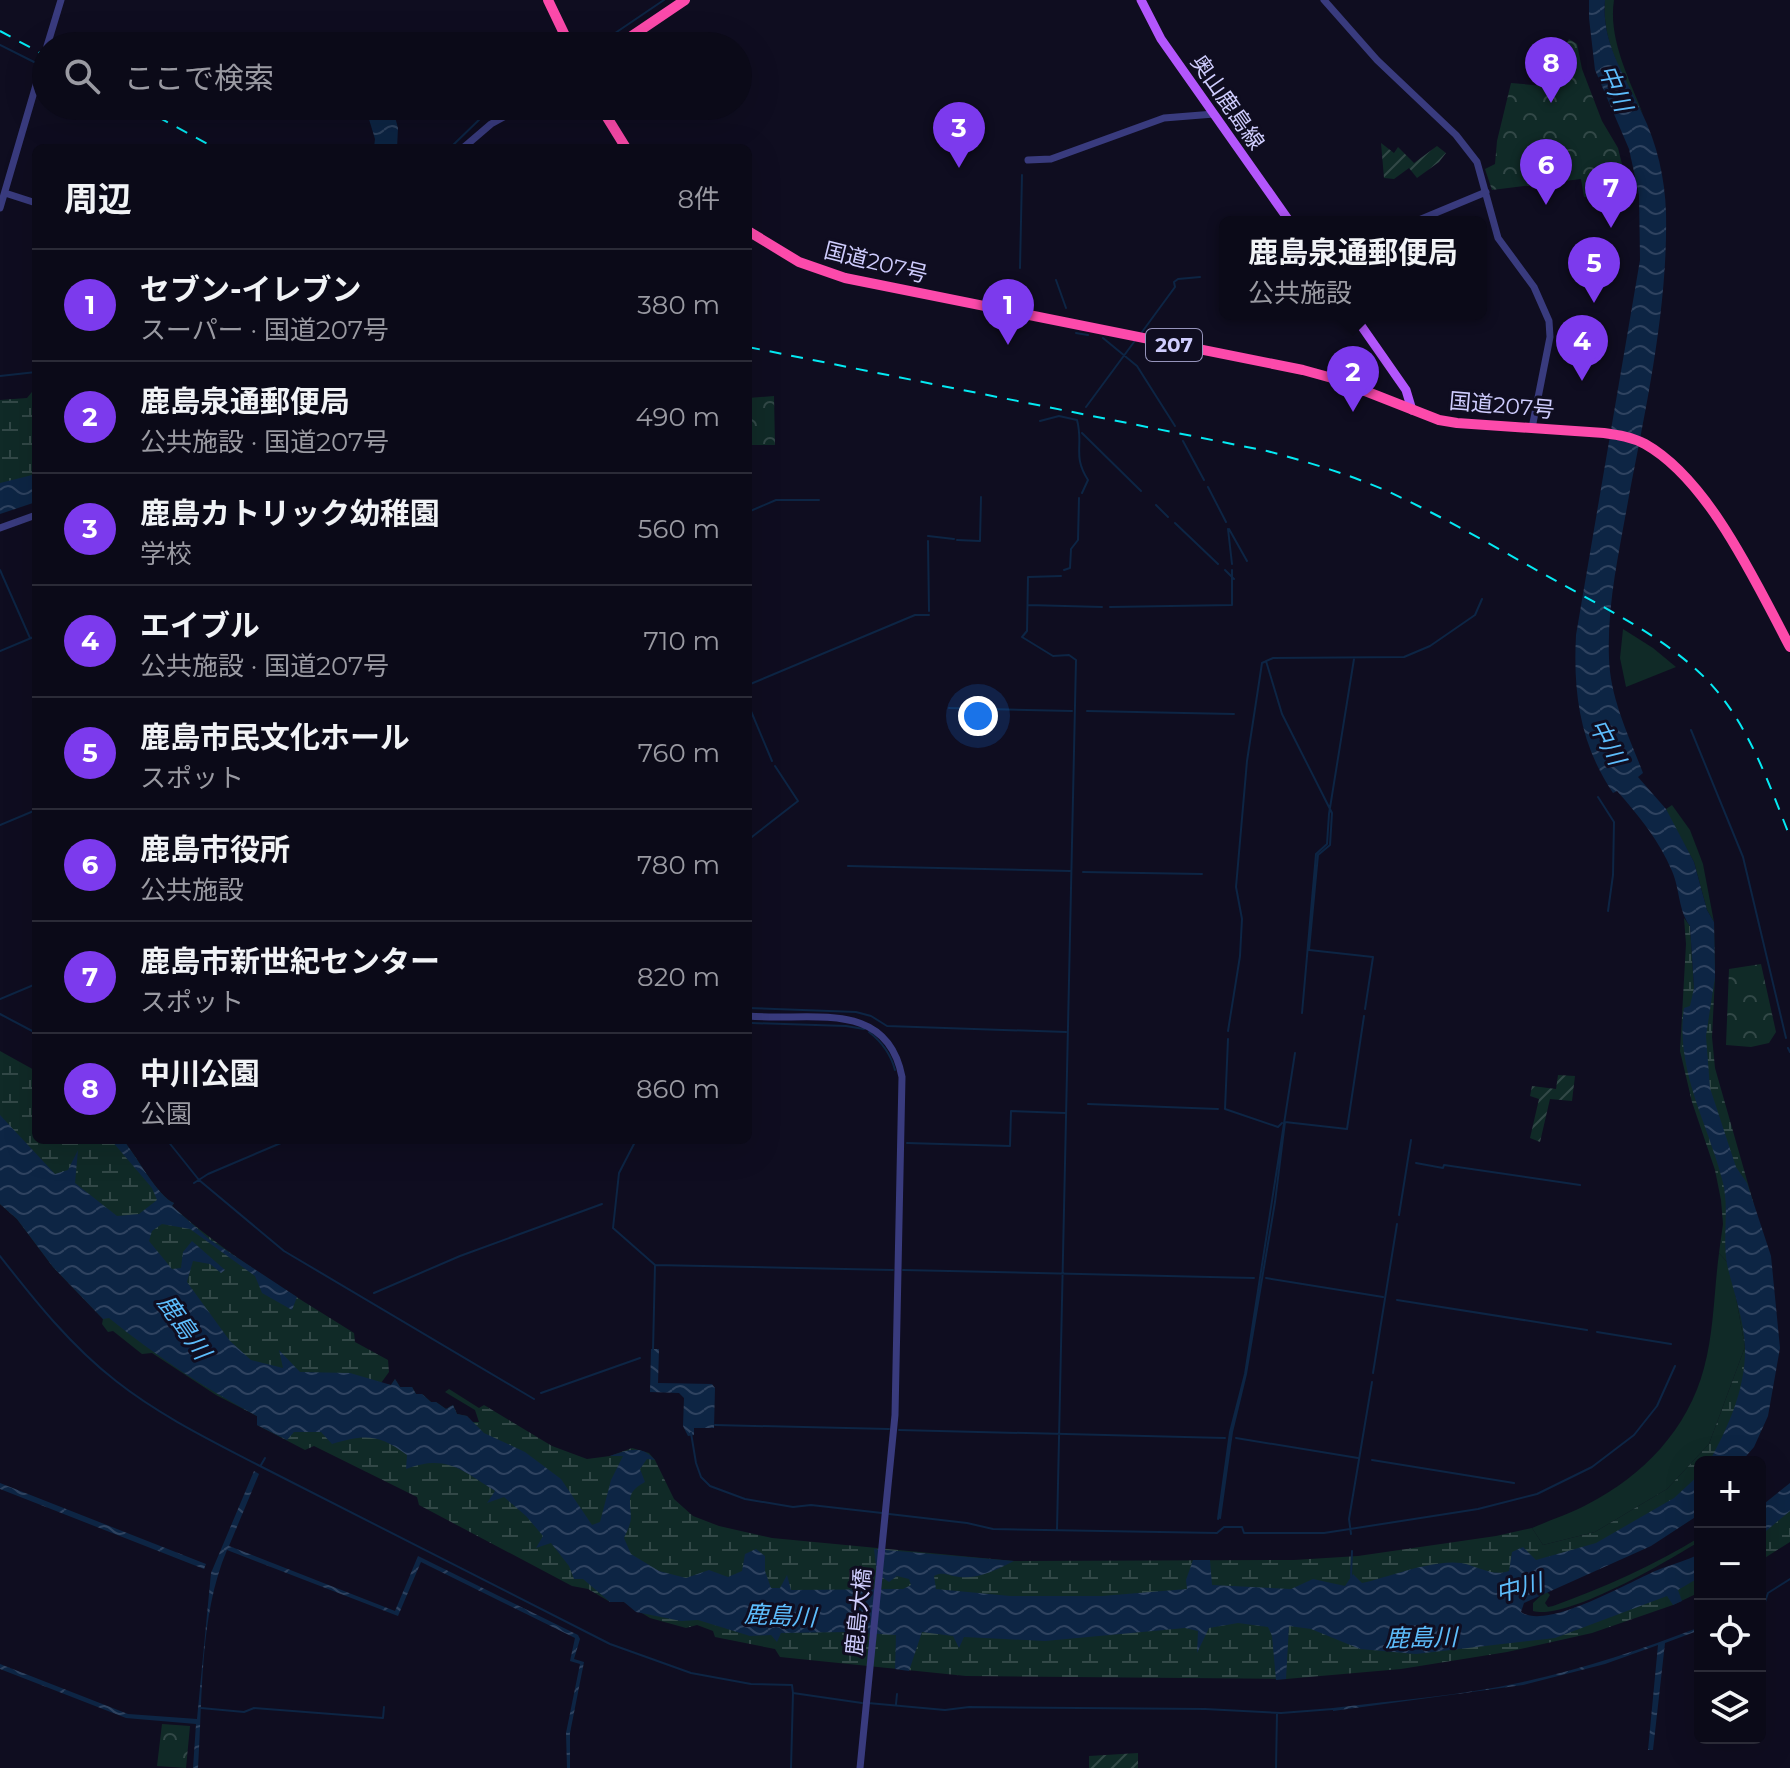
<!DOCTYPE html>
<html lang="ja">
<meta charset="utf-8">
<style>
:root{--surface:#0b0a18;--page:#191825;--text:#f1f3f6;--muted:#9a9aa2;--line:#2b2b37;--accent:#7c3aed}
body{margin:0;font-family:Montserrat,"Noto Sans JP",sans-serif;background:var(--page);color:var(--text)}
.controls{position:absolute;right:24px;bottom:24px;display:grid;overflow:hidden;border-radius:12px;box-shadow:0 8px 32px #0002}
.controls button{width:72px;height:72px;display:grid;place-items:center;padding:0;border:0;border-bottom:2px solid var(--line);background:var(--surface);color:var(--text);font:40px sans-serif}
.you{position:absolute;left:978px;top:716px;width:28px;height:28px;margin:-20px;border:6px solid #fff;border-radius:50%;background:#1a73e8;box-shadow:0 0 0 12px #1a73e833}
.badge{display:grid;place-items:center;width:52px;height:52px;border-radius:50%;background:var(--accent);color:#fff;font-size:26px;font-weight:700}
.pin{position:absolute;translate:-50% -66px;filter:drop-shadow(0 2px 4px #0008)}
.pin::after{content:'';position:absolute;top:42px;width:28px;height:24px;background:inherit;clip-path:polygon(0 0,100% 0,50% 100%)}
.popup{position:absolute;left:1219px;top:216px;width:268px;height:104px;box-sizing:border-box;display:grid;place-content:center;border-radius:12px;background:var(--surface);filter:drop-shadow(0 2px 6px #0005);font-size:26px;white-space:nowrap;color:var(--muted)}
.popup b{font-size:30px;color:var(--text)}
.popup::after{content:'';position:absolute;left:50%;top:100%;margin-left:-16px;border:16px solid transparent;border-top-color:var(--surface)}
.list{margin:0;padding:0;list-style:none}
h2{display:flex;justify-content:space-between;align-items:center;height:104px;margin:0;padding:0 32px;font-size:34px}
h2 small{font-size:26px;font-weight:400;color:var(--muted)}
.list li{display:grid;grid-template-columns:52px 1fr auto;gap:24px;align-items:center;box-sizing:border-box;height:112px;padding:0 32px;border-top:2px solid var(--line)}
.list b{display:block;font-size:30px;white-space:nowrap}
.list p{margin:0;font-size:26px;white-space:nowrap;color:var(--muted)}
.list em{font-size:26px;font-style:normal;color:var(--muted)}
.icon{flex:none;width:44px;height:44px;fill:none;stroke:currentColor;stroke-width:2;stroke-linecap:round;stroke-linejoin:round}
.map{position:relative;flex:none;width:1790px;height:1768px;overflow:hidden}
.search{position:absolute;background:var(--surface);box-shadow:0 8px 32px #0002;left:32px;top:32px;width:720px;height:88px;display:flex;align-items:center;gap:20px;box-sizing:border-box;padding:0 28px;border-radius:44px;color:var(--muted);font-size:30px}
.panel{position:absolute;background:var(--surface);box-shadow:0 8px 32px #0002;left:32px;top:144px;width:720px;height:1000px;border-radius:12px}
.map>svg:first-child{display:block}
.grass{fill:#102a27}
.wetland{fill:url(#wetland-marsh)}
.park{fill:url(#park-crowns)}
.garden{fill:url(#garden-furrows)}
.water{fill:url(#water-waves)}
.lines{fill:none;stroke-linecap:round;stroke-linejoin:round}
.stream{stroke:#0d2544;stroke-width:2}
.minor{stroke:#393b7e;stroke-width:7}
.major{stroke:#b356fc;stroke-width:9}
.highway{stroke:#fc4aab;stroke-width:10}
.rail{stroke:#04eaf3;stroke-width:2;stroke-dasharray:12 10;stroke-linecap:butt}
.labels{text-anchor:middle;stroke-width:6;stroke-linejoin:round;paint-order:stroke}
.shield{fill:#0f0d20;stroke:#9593bb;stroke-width:2}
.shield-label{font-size:20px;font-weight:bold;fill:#cfcdfe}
.street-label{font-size:22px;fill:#cfcdfe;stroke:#0f0d20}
.water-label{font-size:24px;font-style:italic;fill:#5dbdfc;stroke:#0f0d20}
</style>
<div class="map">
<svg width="1790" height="1768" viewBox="0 0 1790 1768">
<defs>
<pattern id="wetland-marsh" width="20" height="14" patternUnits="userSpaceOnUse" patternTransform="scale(2)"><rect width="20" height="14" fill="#102a27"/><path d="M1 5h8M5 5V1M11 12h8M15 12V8" fill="none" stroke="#324847"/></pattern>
<pattern id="park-crowns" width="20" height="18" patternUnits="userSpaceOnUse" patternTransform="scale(2)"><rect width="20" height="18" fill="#102a27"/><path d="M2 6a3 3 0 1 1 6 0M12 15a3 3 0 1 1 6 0" fill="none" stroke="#324847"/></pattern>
<pattern id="garden-furrows" width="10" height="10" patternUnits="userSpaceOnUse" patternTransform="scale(2)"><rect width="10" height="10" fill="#102a27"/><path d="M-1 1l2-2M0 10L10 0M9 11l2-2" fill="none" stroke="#324847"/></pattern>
<pattern id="water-waves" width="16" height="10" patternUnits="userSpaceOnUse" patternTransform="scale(2)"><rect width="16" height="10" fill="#0d2544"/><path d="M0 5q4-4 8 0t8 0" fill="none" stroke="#2f4360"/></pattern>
</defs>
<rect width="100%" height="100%" fill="#0f0d20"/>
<path class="grass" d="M1605 0H1614C1608 39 1629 78 1643 114 1624 78 1601 41 1605 0Z
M1623 629 1653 648 1676 667 1626 687 1620 658Z
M1672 805 1690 830 1703 864 1714 922 1707 910 1694 862 1669 817 1666 809Z
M1719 1253 1727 1262 1734 1287 1745 1347 1709 1444 1667 1489 1595 1532 1543 1545 1532 1528C1550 1520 1570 1514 1588 1504 1643 1476 1688 1429 1704 1368 1714 1332 1714 1290 1719 1253Z
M1700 1537V1541C1670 1560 1566 1621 1533 1611V1603L1546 1591 1550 1595 1545 1603 1548 1607 1553 1606C1605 1587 1653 1566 1700 1537Z"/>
<path class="wetland" d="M36 387V486L0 494V400L27 398Z
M1684 918 1690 926 1694 988 1693 1020 1728 1179 1760 1366 1728 1462H1700V1494L1532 1581 1117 1610 679 1594 588 1537 539 1479 252 1380 112 1222 0 1167V1051L36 1071V1140H123C136 1155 158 1197 174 1203L172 1206C228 1256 290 1293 354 1333L355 1342 388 1360 389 1372 381 1383 391 1385 395 1379 400 1387H412L416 1394H422L431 1402H436L446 1409 453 1405 457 1414 467 1416 472 1422H479L475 1410 445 1392 449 1389 479 1408 484 1405 552 1446 587 1459 610 1456 632 1448 649 1453 655 1460 674 1499 693 1516 719 1526 772 1538 1014 1561 1294 1560 1358 1556 1496 1536 1532 1528 1543 1545 1595 1532 1667 1489 1709 1444 1745 1347 1734 1287 1727 1262 1719 1253 1723 1224 1721 1200 1715 1170 1692 1102 1680 1051 1686 944Z
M1714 922 1715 977 1712 1037 1715 1068 1754 1205 1734 1171 1705 1095 1701 1035Z
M0 1189 181 1341 466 1453 602 1590 1552 1635 1700 1570V1592L1673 1605 1592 1633 1507 1652 1401 1669 1286 1679 966 1676 780 1657 775 1649 715 1637 713 1631 697 1625 686 1628 650 1618 624 1602H610L588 1589 572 1586 419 1505 417 1497 314 1446 305 1450 257 1425V1416L216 1395 152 1353 142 1354 113 1331 108 1332 102 1324 103 1319 53 1267 17 1219 0 1204Z
M1790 1503V1542L1760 1561V1528Z"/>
<path class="park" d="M1569 39 1577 44 1582 69 1602 121 1618 148 1629 193 1584 197 1581 179 1492 190 1485 169 1495 164 1497 141 1511 83 1544 86Z
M774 396 775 445H748V398Z
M1761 964 1776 1032 1769 1043 1751 1047 1726 1045 1729 969Z
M162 1724 190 1726 186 1768 157 1766Z"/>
<path class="garden" d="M1381 143 1394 153 1398 147 1414 163 1437 146 1446 153 1439 162 1417 178 1409 168 1394 179 1384 178Z
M1558 1075 1575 1076 1572 1101 1550 1099 1540 1142 1530 1138 1539 1099 1530 1096 1532 1086 1556 1089Z
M1138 1753V1768H1089V1756Z"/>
<path class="water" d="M1589 0H1605C1601 43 1625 75 1642 113 1657 144 1665 178 1666 213 1668 311 1645 411 1627 507 1618 557 1607 607 1609 658 1610 698 1629 736 1643 773L1638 777 1666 809 1694 862 1707 910 1714 922 1715 977 1706 1036 1710 1088 1736 1167 1747 1183 1771 1256 1780 1348 1768 1416 1754 1447 1741 1462H1709C1728 1428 1746 1388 1745 1347 1744 1319 1733 1291 1727 1264 1722 1236 1730 1207 1722 1179 1707 1122 1675 1069 1684 1008L1690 1006 1694 988 1690 926C1678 910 1680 889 1672 871 1659 840 1639 816 1617 791L1613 793C1580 744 1573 693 1576 635L1640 260 1639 195 1629 149 1595 70 1589 18Z
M365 106H392L398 128 397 148H374L375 139Z
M36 474V502L0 514V483Z
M0 1115 55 1174 68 1170 78 1150 75 1183 117 1216 139 1214 157 1200 152 1188 111 1140H123C136 1155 158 1197 174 1203L172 1206 209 1239 297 1297 292 1310 262 1293 255 1276 190 1229 162 1224 152 1231 149 1241 172 1269 181 1268 183 1252 192 1241 225 1270 221 1273 210 1264 193 1261 187 1282 230 1341 251 1360 283 1368 279 1350 300 1372 350 1373 391 1385 395 1379 400 1387H412L416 1394H422L431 1402H436L446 1409 453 1405 457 1414 467 1416 484 1433 525 1452 561 1479 592 1525 600 1522 611 1480 623 1456H610C628 1450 641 1444 655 1460L647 1459 640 1469 645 1482C626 1492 630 1500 631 1517 631 1523 627 1532 624 1538L631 1554 659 1571 686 1578 709 1570 728 1577 742 1571 745 1554 756 1549 765 1556V1571L771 1588H780L787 1575 791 1590 903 1589 911 1585 909 1579 897 1576 889 1582 877 1574 874 1549 1014 1561C996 1570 979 1579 959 1577 949 1576 943 1571 934 1576L936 1589 1010 1596H1102L1187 1589 1186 1580 1193 1560H1210L1212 1585 1291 1589 1313 1579 1345 1586 1353 1574 1362 1583C1389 1577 1433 1559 1461 1563 1478 1566 1492 1577 1509 1571L1512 1552 1523 1547 1536 1560 1596 1543 1674 1498 1700 1474V1514L1651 1546 1524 1603 1521 1612C1547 1631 1632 1580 1660 1569 1673 1564 1687 1560 1700 1554V1577L1678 1590 1682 1601 1673 1605 1667 1596 1555 1638 1416 1654 1360 1649 1311 1629 1289 1626 1286 1679 1276 1680 1272 1636 1268 1627 1238 1623 1209 1628 1197 1653 1198 1631 1185 1628 1045 1641 964 1637 959 1648 953 1636 922 1632 909 1671 895 1669 896 1635 848 1632 781 1633 777 1642 771 1635 750 1636 698 1620 681 1621 636 1612 624 1602H610L583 1579H574L569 1566 551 1543 536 1548 543 1536 526 1516 504 1497 487 1503 495 1491C461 1470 447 1454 406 1469L407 1455C379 1434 365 1434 332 1444L321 1432H294L287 1440 257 1425V1416C204 1388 156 1356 109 1318L103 1319 53 1267 17 1219 0 1204Z
M651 1349H659L658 1383 712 1384 715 1388 714 1428H694V1435L688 1436 683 1426 684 1398 679 1393 650 1392Z
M254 1471 259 1474 229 1546 395 1611 418 1556 578 1635 580 1639 574 1659 584 1662 570 1733V1768H567L566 1733 580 1664 570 1661 575 1638 421 1562 398 1616 227 1550C199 1616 203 1697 198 1768H193L196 1724 126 1718 0 1669V1664L128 1714 197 1719 211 1573Z
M0 1483 206 1564 204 1569 0 1489Z
M1790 1483V1511L1760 1536V1507Z
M1700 1627V1630L1665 1643 1653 1750H1648L1658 1645 1605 1664 1523 1685 1333 1711V1708C1396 1700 1461 1696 1523 1682 1583 1669 1643 1649 1700 1627Z"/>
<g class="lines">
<path class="stream" d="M0 45 36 63
M596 46 664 0
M450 148 483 116 502 106
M1020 268 1022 175
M1056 280 1066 308
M1142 332 1175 287 1174 282 1178 279 1200 277
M1076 333 1088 335
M1103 338 1137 366 1175 426
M0 376 36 372
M1086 407 1134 342
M1040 421 1059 416 1077 420C1084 446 1072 455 1088 480L1082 493
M1082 433 1141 491
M1183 441 1204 480
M1208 487 1226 522
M1156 505 1168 517
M748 512 776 500H819
M1175 523 1218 564
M1228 529 1232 564
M1229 529 1247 561
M928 536 954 539
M957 540 980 541 981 497
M928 541 929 611
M0 570 30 638
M1064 570 1070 568 1071 549 1078 540 1079 498
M1225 570 1234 579
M1028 605 1102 607
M1110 607 1232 605V570
M0 651 36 636
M1266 661 1282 714 1332 813 1330 845 1318 855 1309 950 1373 957 1365 1009
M748 685 915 615H929
M748 704 772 761
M949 708 1072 711
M1087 711 1234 714
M1691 730 1743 857 1786 1038
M1598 797 1614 822 1613 875 1608 911
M0 825 36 810
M748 840 798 801 775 766
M848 866 1070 871
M1083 872 1202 874
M0 999 36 984
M748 1008 856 1012 871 1016 887 1026 1066 1032
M1302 1013 1316 854 1327 844 1329 814 1354 659
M0 1014 36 1033
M752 1023 846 1026 864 1029
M1228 1031 1240 956 1242 919 1236 887 1247 761 1262 663 1273 658 1404 657 1430 646 1475 615 1482 599
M869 1032C882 1042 891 1055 895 1070
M1228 1039 1225 1109 1278 1127 1282 1123
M1788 1048 1790 1052
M1088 1104 1218 1109
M167 1140 199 1180 284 1251 534 1399
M636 1140 619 1173 613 1228 655 1265 653 1351
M907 1143 1010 1146 1011 1111 1065 1113
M1416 1163 1443 1168 1444 1165 1580 1185
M194 1183 208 1174 288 1140
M1399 1215 1411 1140
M0 1256C35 1301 71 1346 116 1381 159 1415 210 1440 258 1465L610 1644 691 1673 751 1684 792 1685 793 1693 862 1703
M655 1265 893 1270
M903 1270 1254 1278
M1266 1278 1383 1297
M374 1293 460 1256 602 1204
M1397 1300 1587 1330
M1597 1332 1671 1344
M1373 1373 1397 1224
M541 1393 640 1358
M715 1425 889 1429
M899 1430 1225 1438
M691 1433 696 1463 701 1477 710 1486 745 1499 793 1507 811 1505 882 1513
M1236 1438 1358 1458
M1372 1460 1514 1483
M261 1465 265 1458
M889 1514 967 1523 993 1529 1217 1533 1224 1527H1242L1244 1533H1324L1350 1529 1478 1509 1537 1494 1592 1467 1634 1435 1657 1406 1675 1366
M1220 1518 1232 1432 1246 1374 1275 1202 1285 1122 1347 1129 1364 1016
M1218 1519 1230 1432 1245 1374 1295 1053
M1057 1530 1076 660 1069 655 1053 656 1022 637 1027 631 1028 577 1061 576
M1351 1534 1349 1519 1372 1382
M1351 1577 1352 1551
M1764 1605 1768 1593 1790 1579
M868 1703 945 1710 969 1707 1205 1709 1281 1713 1333 1709
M896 1704 897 1694
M201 1708 244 1712 254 1708 383 1718 384 1707
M791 1768 793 1693
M1276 1768 1277 1713"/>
<path class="minor" d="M1324 0 1377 60 1456 135 1477 162 1498 238 1534 287 1549 321 1550 337 1532 428
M47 46 61 0
M463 148 491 124 524 106
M1028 160 1051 159 1164 118 1214 114
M5 193 36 203
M0 208 46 51
M1414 222 1486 192
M0 528 36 515
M748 1016C808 1022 887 997 902 1077L895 1415 860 1768"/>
<path class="major" d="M1141 0 1161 39 1290 222
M1353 314 1406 390 1412 410"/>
<path class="highway" d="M548 0 570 46
M617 46 685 0
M600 106 626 148
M748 231 799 262 845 278 1303 370 1332 378 1439 420 1457 423 1604 433C1618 435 1632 437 1645 444 1709 480 1756 583 1790 647"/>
<path class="rail" d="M0 31 46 56
M138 106 215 148
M748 347 1267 451C1308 462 1348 474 1387 491 1446 518 1502 551 1558 582 1610 611 1668 639 1709 682 1749 725 1769 784 1790 837"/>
</g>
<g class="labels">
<rect class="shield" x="1146" y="329" width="56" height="32" rx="6"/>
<g class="shield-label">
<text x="1174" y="352">207</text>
</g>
<g class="street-label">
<text transform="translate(1228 102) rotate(55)" y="8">奥山鹿島線</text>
<text transform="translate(876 262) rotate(14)" y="8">国道207号</text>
<text transform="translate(1502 405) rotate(5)" y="8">国道207号</text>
<text transform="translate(858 1612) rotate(-84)" y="8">鹿島大橋</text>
</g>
<g class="water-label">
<text transform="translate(1615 88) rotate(67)" y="8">中川</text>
<text transform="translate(1607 742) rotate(62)" y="8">中川</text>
<text transform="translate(184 1327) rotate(55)" y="8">鹿島川</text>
<text transform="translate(1519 1588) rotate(-15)" y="8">中川</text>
<text transform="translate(780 1616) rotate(3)" y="8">鹿島川</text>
<text transform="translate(1421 1638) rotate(-1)" y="8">鹿島川</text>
</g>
</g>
</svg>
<div class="controls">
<button>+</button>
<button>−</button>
<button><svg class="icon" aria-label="locate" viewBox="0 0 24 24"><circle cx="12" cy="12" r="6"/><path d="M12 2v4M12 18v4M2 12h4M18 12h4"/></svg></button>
<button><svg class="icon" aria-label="layers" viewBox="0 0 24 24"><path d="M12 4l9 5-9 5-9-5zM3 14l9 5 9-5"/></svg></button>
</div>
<div class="you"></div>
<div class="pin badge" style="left:1008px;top:345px">1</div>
<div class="pin badge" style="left:1353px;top:412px">2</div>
<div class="popup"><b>鹿島泉通郵便局</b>公共施設</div>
<div class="pin badge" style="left:959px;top:168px">3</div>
<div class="pin badge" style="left:1582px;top:381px">4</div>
<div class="pin badge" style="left:1594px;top:303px">5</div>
<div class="pin badge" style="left:1546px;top:205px">6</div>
<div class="pin badge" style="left:1611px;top:228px">7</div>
<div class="pin badge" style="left:1551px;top:103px">8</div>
<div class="search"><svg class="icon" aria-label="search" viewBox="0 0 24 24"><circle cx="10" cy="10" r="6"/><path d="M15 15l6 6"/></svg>ここで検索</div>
<section class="panel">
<h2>周辺<small>8件</small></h2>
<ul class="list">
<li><span class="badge">1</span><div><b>セブン-イレブン</b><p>スーパー · 国道207号</p></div><em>380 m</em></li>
<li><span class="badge">2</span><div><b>鹿島泉通郵便局</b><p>公共施設 · 国道207号</p></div><em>490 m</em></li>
<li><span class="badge">3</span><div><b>鹿島カトリック幼稚園</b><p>学校</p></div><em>560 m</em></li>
<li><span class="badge">4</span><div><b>エイブル</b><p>公共施設 · 国道207号</p></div><em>710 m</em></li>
<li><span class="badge">5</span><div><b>鹿島市民文化ホール</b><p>スポット</p></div><em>760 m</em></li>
<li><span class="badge">6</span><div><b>鹿島市役所</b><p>公共施設</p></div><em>780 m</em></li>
<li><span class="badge">7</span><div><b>鹿島市新世紀センター</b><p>スポット</p></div><em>820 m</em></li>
<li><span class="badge">8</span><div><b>中川公園</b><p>公園</p></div><em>860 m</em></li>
</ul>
</section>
</div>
